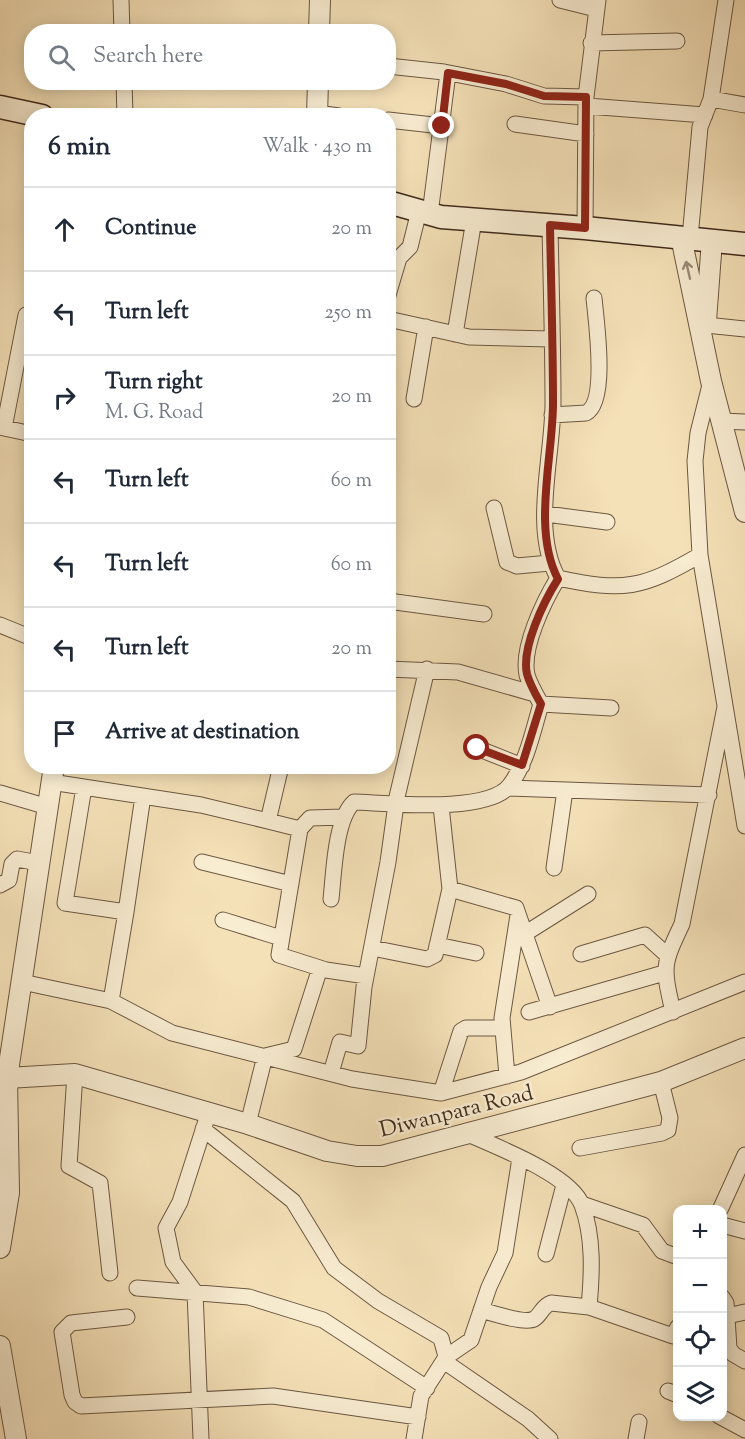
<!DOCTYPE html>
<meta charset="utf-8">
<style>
:root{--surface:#fff;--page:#f6f6f7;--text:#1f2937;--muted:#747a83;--line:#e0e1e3}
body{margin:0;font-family:"Sorts Mill Goudy",serif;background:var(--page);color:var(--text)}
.controls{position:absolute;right:18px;bottom:18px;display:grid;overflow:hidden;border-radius:12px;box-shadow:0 3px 15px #0003}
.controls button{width:54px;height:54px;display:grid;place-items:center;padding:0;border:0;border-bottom:2px solid var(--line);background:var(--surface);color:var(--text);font:30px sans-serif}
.stop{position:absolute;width:18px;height:18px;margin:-14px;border:4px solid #8f2418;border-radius:50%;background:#fff}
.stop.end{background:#8f2418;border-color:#fff;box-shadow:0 2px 6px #0008}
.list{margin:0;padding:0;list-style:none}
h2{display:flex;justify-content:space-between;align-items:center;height:78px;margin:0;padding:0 24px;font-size:26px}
h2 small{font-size:20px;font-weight:400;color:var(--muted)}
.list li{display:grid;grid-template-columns:39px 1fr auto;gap:18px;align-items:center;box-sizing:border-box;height:84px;padding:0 24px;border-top:2px solid var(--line)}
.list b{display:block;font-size:22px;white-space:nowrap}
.list p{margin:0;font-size:20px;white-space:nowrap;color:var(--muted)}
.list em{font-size:20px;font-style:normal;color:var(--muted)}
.icon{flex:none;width:33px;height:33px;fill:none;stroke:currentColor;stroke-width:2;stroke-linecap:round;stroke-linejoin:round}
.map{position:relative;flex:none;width:745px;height:1439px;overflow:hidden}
.search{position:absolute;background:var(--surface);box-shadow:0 3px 15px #0003;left:24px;top:24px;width:372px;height:66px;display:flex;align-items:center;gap:15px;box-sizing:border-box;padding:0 21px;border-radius:24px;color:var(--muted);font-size:22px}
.panel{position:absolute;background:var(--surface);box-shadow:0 3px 15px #0003;left:24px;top:108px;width:372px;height:666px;border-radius:24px}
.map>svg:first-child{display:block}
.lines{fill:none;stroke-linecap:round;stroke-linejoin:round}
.minor-casing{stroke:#6c5842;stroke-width:17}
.tertiary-casing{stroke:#6c5842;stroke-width:22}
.secondary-casing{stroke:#3f2a1b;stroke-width:25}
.minor{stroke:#f8ecd1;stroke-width:15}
.tertiary{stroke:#f8ecd1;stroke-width:20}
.secondary{stroke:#f8ecd1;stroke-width:22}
.oneway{stroke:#9c8b76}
.route{stroke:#8f2418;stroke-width:8}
.labels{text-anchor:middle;stroke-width:5;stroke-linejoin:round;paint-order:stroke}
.street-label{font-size:22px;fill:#3f2a1b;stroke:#f8ecd1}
</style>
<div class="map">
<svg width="745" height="1439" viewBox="0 0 745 1439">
<rect width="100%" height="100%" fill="#f5e1b8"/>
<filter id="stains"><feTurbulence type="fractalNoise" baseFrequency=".00333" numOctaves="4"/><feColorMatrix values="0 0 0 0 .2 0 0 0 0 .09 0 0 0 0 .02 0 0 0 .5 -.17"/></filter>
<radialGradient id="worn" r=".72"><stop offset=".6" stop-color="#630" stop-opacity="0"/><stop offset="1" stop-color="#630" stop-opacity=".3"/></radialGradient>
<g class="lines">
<defs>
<path id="minor" d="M121 0 122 32
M560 0 596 9
M591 43 677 41
M388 66 444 72 506 84 544 96 586 97
M124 82 125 116
M711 99 745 105
M587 106 705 115
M317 113 339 116
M388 120 442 126
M515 124 586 134
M430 214 448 73
M550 225C551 284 553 344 553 403 553 457 531 530 558 578 623 592 642 589 700 555L695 461 698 433 711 381
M585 228 586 97 598 0
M690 238 700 127 711 99 726 0
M388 295 399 258 410 247 419 211
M388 319 469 337 551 339
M706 325 745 329
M455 334 474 220
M414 399 426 327
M552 415 586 413C608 402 596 320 594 298
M722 421 745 422
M0 427 32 434
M4 428 26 315
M494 508 507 562 517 566 550 563
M546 514 607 522
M700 555 745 826
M388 601 484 614
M0 625 32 638
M388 669 458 672 535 694
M541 704 611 708
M477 748 522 766
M51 782 201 805 268 821 281 766
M84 787 65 903 126 912 111 1001 172 1033 352 1079 441 1093 521 1072 745 982
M509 788 709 795
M0 793 48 807
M268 821 300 829 279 955 326 970 366 976
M300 829 310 818 343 817
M202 862 291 884
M554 868 565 790
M0 885 9 880 12 864 17 859 39 863
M450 889 516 908 550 1007
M331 899C334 873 335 819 354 802 388 803 489 814 510 785 527 762 533 731 541 704 536 695 530 685 527 675 521 648 544 601 558 578
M126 912 143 796
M223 920 281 938
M526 933 588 894
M437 945 476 953
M372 948 427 959 435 955 450 889 441 806
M581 954 645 935 667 955
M22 982 111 1001
M529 1012 664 973
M673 1012C663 967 662 966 682 924L725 707
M331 1073 340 1042 358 1046 364 987 388 862 397 797 427 669
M75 1074 69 1166 100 1183 110 1273
M507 1076 502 1018 518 915
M441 1093 461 1031 466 1028H502
M248 1124 265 1056 294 1049 320 968
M203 1129 293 1201 334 1268 378 1301 441 1338 448 1364 528 1419 550 1439
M466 1133C496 1147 570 1174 582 1205 594 1237 592 1274 589 1307L673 1336 678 1327
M580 1148 662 1133 668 1130 670 1118 661 1082
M582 1204 643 1225 662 1251 678 1257
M720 1210 745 1155
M722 1225 745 1231
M546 1254 564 1185
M137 1288 249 1297 323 1320 427 1388
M722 1297 726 1303 729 1348 733 1354 745 1361
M481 1310C492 1313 525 1324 534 1319 541 1315 542 1306 551 1303L589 1307
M727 1316 745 1312
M127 1317 71 1323 62 1332 72 1395 75 1402 81 1406 273 1396 418 1417
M668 1391 678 1395
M719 1416 745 1430
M201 1439 195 1292 173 1262 166 1228 180 1202 206 1121
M414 1439 421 1396 446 1357 471 1340 489 1287 505 1253 520 1158
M636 1439 639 1422"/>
<path id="tertiary" d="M319 32 320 0
M317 116 318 82
M681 237 711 381 745 512
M706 321 712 240
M0 1076 7 1078 75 1074 248 1124 327 1151 357 1156H382L661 1082 745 1048
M0 1248 9 1193 7 1078 54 766
M0 1346 16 1439"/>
<path id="secondary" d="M0 107 42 116
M388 202 441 217 585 228 745 244"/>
</defs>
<use href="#minor" class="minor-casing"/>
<use href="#tertiary" class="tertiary-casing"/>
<use href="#secondary" class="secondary-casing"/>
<use href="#minor" class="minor"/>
<use href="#tertiary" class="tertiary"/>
<use href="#secondary" class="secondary"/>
</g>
<defs><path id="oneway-shaft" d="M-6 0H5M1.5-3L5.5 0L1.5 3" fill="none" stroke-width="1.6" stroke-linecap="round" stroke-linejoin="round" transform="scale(1.5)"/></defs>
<use class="oneway" href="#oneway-shaft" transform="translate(688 270) rotate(-103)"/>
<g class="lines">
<path class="route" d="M442 126 448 73 506 84 544 96 586 97 585 228 550 225C551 284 553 344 553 403 553 457 532 530 558 579 544 601 521 648 527 674 530 685 536 695 541 704L522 765 477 748"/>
</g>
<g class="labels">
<g class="street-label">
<text transform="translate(456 1110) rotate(-14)" y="8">Diwanpara Road</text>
</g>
</g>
<rect width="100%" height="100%" filter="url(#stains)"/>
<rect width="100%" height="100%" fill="url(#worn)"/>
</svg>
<div class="controls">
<button>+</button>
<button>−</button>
<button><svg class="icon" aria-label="locate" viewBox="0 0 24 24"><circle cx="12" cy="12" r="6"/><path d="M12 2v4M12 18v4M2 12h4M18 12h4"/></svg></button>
<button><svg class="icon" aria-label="layers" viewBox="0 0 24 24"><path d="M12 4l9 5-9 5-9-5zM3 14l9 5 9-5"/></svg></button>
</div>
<div class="stop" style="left:477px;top:748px"></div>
<div class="stop end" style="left:442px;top:126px"></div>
<div class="search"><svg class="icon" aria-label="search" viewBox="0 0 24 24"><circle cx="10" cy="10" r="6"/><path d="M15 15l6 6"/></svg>Search here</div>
<section class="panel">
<h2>6 min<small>Walk · 430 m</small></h2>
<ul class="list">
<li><svg class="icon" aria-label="ahead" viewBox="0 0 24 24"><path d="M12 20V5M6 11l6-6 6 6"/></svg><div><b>Continue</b></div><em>20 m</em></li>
<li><svg class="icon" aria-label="left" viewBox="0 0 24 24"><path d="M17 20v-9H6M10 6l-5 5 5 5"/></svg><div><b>Turn left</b></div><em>250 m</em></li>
<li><svg class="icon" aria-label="right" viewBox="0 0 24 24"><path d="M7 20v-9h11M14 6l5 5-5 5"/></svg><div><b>Turn right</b><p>M. G. Road</p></div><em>20 m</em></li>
<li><svg class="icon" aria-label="left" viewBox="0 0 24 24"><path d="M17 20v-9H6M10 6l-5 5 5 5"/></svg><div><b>Turn left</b></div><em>60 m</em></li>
<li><svg class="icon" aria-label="left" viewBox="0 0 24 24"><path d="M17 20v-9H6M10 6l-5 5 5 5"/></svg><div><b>Turn left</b></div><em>60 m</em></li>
<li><svg class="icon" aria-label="left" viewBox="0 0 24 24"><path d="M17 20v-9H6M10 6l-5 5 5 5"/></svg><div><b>Turn left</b></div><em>20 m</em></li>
<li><svg class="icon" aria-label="arrive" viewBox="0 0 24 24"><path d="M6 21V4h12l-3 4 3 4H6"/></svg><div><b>Arrive at destination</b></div></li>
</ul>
</section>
</div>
